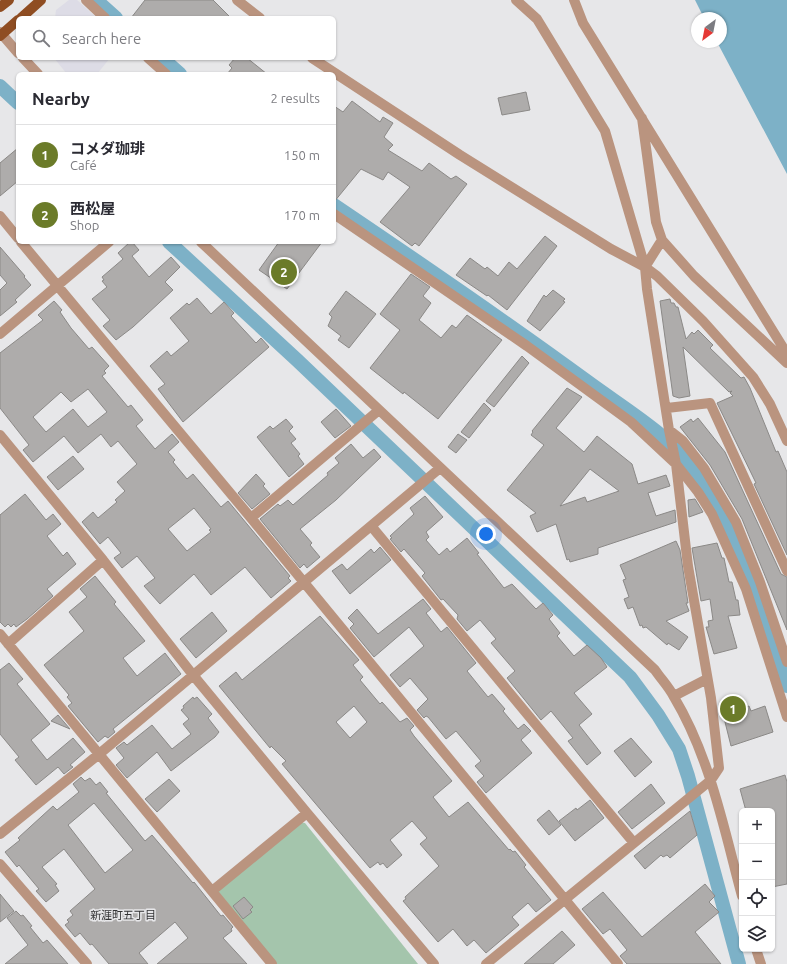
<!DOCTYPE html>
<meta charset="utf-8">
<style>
:root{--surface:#fff;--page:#f2f2f3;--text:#2b2b33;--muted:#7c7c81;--line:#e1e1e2;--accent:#6b7b29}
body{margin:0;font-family:Ubuntu,"Noto Sans JP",sans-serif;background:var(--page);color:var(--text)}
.controls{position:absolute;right:12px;bottom:12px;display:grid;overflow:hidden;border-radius:6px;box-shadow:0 1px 3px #0004}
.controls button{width:36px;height:36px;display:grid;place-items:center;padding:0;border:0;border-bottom:1px solid var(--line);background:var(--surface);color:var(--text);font:20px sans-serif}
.compass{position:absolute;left:691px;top:12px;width:36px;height:36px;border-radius:50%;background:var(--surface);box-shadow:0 1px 3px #0004;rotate:212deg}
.you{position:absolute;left:486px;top:534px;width:14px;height:14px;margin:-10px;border:3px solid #fff;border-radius:50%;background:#1a73e8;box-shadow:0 0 0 6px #1a73e833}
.badge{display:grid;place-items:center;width:26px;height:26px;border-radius:50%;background:var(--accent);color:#fff;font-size:13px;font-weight:700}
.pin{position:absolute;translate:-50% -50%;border:2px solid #fff;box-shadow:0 1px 4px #0006}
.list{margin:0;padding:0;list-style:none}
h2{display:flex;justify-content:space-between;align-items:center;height:52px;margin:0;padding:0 16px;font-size:17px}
h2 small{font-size:13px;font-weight:400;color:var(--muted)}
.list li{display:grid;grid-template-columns:26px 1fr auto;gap:12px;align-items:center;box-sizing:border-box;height:60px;padding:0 16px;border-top:1px solid var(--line)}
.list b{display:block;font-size:15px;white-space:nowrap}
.list p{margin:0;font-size:13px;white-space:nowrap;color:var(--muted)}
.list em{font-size:13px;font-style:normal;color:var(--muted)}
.icon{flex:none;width:22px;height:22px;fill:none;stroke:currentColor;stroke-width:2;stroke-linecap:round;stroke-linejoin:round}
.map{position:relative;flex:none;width:787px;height:964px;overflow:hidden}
.search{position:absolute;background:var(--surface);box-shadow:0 1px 3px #0004;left:16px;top:16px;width:320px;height:44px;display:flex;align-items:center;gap:10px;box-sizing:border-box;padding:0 14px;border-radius:6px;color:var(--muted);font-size:15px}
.panel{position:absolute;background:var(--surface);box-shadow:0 1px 3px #0004;left:16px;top:72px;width:320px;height:172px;border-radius:6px}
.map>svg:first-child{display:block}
.built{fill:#dddce6}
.green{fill:#a4c5ac}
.water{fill:#7db1c7}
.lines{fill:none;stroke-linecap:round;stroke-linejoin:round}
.canal{stroke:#7db1c7;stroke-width:14}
.building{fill:#aeacab;stroke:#8b8987;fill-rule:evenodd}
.minor{stroke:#ba947f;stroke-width:10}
.major{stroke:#8f4d22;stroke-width:10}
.labels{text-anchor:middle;stroke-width:3;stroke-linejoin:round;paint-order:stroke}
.neighbourhood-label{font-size:11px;fill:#333334;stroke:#e7e7e9}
</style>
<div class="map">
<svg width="787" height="964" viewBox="0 0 787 964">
<rect width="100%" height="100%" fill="#e7e7e9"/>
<path class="built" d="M69 0H77L97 18H55L56 10Z
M54 58H110L97 74H67Z"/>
<path class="green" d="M298 822 305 823 418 964H269L215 893Z"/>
<path class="water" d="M695 0H787V174L717 42H721V18H704Z"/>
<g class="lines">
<path class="canal" d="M96 0 116 18
M162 58 180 74
M0 86 18 103
M334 205C420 263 505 321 588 382 626 410 671 436 698 474 742 534 765 615 787 686
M169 242 297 360 630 677 658 715 679 749 688 776 739 964"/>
</g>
<path class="building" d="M145 0H213L231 18H131Z
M235 58H247L267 74H227L232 68 229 65Z
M526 92 530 110 502 115 498 98Z
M352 101 380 122 383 117 393 123 384 137 393 145 388 150 422 171 429 163 451 179 456 176 467 184 419 246 415 243 412 246 380 222 410 187 388 172 383 180 361 169 334 202V106L343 112Z
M18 148V181L0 196V163Z
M545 236 557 246 507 310 488 295 487 296 456 275 470 258 485 269 487 267 498 276 509 262 517 269Z
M130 242H132L139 250 132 256 149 277 171 257 180 267 165 282 173 290 133 327 116 340 103 326 110 320 92 299 107 287 102 281 104 280 102 277 123 259 118 253Z
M279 242H322L287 289 259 270Z
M0 247 25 276 24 277 31 285 15 300 17 302 0 316V290L7 283 0 275Z
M411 274 430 287 423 296 431 303 419 320 441 338 452 325 456 328 467 315 502 340 438 419 404 392 403 394 370 368 400 330 380 314Z
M553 290 565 299 563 301 565 302 540 331 527 321 544 295 546 297Z
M346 291 376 314 349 348 338 340 341 336 328 326 332 317 329 314Z
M197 298 211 314 224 302 234 313 231 316 256 343 261 338 269 347 183 422 158 389 165 384 150 366 167 351 171 356 189 341 170 318 187 303 189 305Z
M670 299 671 303H674L676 307H678L686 339 692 332 694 334 698 330 713 345 710 348 741 378 744 377 750 388 776 452 778 451 787 472V555L754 484 756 483 717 403 733 396 730 393 732 391 729 392 683 347 690 396 679 398 673 396 660 301Z
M54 301 62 310 60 312 71 328 89 349 92 347 109 366 104 371 106 373 102 376 128 407 131 405 143 420 136 426 155 449 172 434 179 442 168 452 175 460 173 462 187 479 193 474 221 507 228 501 290 576 288 578 291 581 271 598 245 567 211 595 194 574 160 604 144 586 155 578 137 556 122 568 114 558 121 553 108 537 100 544 82 522 93 512 98 518 117 502 115 500 125 491 117 482 137 464 118 441 111 447 101 434 78 453 64 436 33 462 23 450 29 445 0 408V353L43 320 38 315ZM88 389 107 412 88 427 73 409 46 432 33 417 61 392 71 402ZM194 508 211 529 209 530 211 532 187 551 168 529Z
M522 356 529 363 494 407 486 401Z
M567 388 582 397 556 428 584 452 597 436 632 464 638 484 666 475 670 486 648 493 656 516 675 510 676 522 598 548V554L570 562 569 559 567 560 556 524 537 532 530 516 536 513 507 490 544 445 531 435 533 432 532 431ZM590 469 619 491 587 502 585 497 560 506Z
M484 403 491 410 469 438 461 432Z
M336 409 351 426 335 438 321 422Z
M698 418 725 452 781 574 787 577V630L742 519 710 465 680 427 691 419 693 422Z
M286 419 293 427 289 431 296 439 291 443 300 454 298 456 304 464 289 477 257 437 270 426 273 429Z
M458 434 467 440 456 453 448 447Z
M351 444 363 458 374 449 381 457 336 500 300 529 312 543 310 545 320 557 307 568 304 564 300 568 260 519 278 504 280 506 288 500 293 505 328 475 327 473 339 463 335 458Z
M73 456 84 469 58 490 47 477Z
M256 474 265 484 263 486 270 494 252 509 238 493Z
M25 494 46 520 53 514 61 524 47 536 63 556 67 552 76 564 47 589 53 596 27 619 16 627 14 624 11 627 8 624 5 627 0 622V515Z
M425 496 443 517 426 532 429 537 426 540 439 555 447 548 450 552 467 538 479 553 477 554 504 588 512 584 536 609 543 603 553 615 549 619 560 633 557 636 574 656 587 645 601 658 607 667 574 693 592 714 579 725 601 753 587 765 568 741 573 738 551 711 541 720 507 678 515 671 491 643 496 639 480 620 467 631 457 619 458 615 443 599 441 600 422 576 425 573 404 549 401 552 390 539 392 538 390 536 414 514 410 508Z
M695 499 703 512 689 517 688 500Z
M676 541 680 550 688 603H686L689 611 666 621 688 637 679 650 668 643 667 645 646 627 643 628 642 625 640 626 633 607 628 609 624 599 629 597 623 580 626 579 620 565Z
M717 543 722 558H724L729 582H732L736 600H738L740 615 728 616 737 648 714 654 706 627H709L708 621 713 620 710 599 701 601 692 548Z
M380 547 391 560 350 594 332 571 342 564 347 570 371 549 374 553Z
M95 576 116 602 114 604 145 641 123 658 137 676 165 653 181 674 113 729 115 732 108 738 105 736 98 742 68 706 72 703 67 697 69 695 44 665 84 631 69 612 87 597 80 589Z
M423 599 431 609 426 613 441 632 447 627 476 663 467 671 488 697 492 694 505 709 503 711 518 729 524 724 531 731 521 740 532 753 486 793 477 782 484 776 475 766 481 761 456 731 446 739 428 717 426 716 424 718 417 710 428 699 410 678 400 687 390 675 424 646 409 627 374 657 350 628 354 624 348 618 357 609 378 634Z
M212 612 227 631 196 658 180 639Z
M320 616 359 660 353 665 363 677 360 680 380 704 382 702 400 722 407 718 414 726 410 730 414 736 452 781 433 797 449 817 468 802 509 850 510 849 513 852 515 851 526 865 524 867 551 900 536 912 528 903 512 917 519 925 486 953 474 940 467 946 453 929 438 942 403 901 406 899 405 897 439 866 420 844 427 838 412 821 390 840 402 855 387 868 383 863 380 865 378 862 370 868 282 764 286 761 271 746 270 748 219 686 236 672 242 680ZM354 706 367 722 350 738 336 722Z
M9 663 23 679 17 684 50 724 31 740 47 760 73 738 85 752 70 765 73 767 64 774 58 767 36 785 15 760 19 757 0 734V670Z
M193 697 194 699 197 697 212 714 208 718 219 732 215 737 171 771 157 752 127 778 116 765 124 758 116 748 124 742 127 745 152 725 172 749 191 734 183 724 189 719 181 710 184 708 183 706Z
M749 706 751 711 765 706 773 732 731 746 723 714Z
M58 715 70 729 51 721Z
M631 738 652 762 635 777 614 751Z
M785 775 787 782V884L772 887V811H746L740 789Z
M81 777 85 781 90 778 96 785 100 782 108 792 106 793 145 841 152 835 193 883 194 882 221 916 223 915 233 927 231 929 232 931 223 938 247 964H157L188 938 175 922 139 953 148 964H109L92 944 90 945 80 933 75 937 65 925 69 922 67 920 73 915 70 911 95 889 64 849 42 867 57 884 55 885 59 891 46 902 36 891 39 889 19 865 17 867 5 852 20 840 18 838 53 806 57 810 79 792 73 784ZM94 803 133 850 105 873 68 825Z
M169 779 180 791 157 812 145 799Z
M651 784 665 803 632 829 618 812Z
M590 800 604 818 575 841 559 821 576 808 577 810Z
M549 810 561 825 549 835 537 820Z
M690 811 697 835 670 858 667 855 663 857 661 855 645 869 634 856Z
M705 884 715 896 709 902 719 912 695 932 721 964H627L620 956 627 950 610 929 603 934 582 909 603 892 642 937Z
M0 894 14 911 0 922Z
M244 897 253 907 250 910 252 912 243 919 233 906Z
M16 911 21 916 23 915 32 926 30 927 43 943 47 940 68 964H5L28 945 7 918Z
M562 931 575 945 553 964H524Z"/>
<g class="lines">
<path class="minor" d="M86 0 105 18
M237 0 260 18
M516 0 537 19 605 131 645 267
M574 0 583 23 787 354
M0 32 18 53
M23 58 38 74
M148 58 166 74
M312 58 460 155 611 249 645 267 657 276 703 321 753 377 770 404 787 441
M334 214 527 346 631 422 676 464 698 492 712 514 746 589 787 717
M0 216 18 238
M662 240 694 276 787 363
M21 242 251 518 618 964
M201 242 655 670C661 679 669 687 674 697 710 757 724 829 742 896
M0 334 109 242
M667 408 710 403 787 571
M669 430 683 441 704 468 736 522 760 582 787 662
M0 435 103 560 193 675 307 813 434 964
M251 518 379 410
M372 527 634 843
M0 634 272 964
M8 644 103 560
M674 696 707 679
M0 834 98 755 440 468
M0 864 87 964
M212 891 307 813
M756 949 761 964
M486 964 711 780 719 768 711 698 688 566 676 464 669 430 647 289 645 267 662 240 656 222 642 118"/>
<path class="major" d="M0 7 9 0
M21 18 41 0
M0 36 18 20"/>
</g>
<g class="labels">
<g class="neighbourhood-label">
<text x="123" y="919">新涯町五丁目</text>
</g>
</g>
</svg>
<div class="controls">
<button>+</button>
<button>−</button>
<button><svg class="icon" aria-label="locate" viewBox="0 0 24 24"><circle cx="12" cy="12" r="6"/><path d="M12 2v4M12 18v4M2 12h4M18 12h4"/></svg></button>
<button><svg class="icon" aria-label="layers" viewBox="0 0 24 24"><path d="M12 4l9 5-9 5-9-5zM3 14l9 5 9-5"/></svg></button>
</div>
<svg class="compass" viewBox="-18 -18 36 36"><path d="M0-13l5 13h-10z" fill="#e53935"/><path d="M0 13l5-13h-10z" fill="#7c7c81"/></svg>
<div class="you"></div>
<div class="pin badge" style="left:733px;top:709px">1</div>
<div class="pin badge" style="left:284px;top:272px">2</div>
<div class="search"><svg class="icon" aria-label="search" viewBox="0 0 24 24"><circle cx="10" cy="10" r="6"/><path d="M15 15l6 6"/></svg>Search here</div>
<section class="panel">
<h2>Nearby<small>2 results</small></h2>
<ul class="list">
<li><span class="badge">1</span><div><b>コメダ珈琲</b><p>Café</p></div><em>150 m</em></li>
<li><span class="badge">2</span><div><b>西松屋</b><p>Shop</p></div><em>170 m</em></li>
</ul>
</section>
</div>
